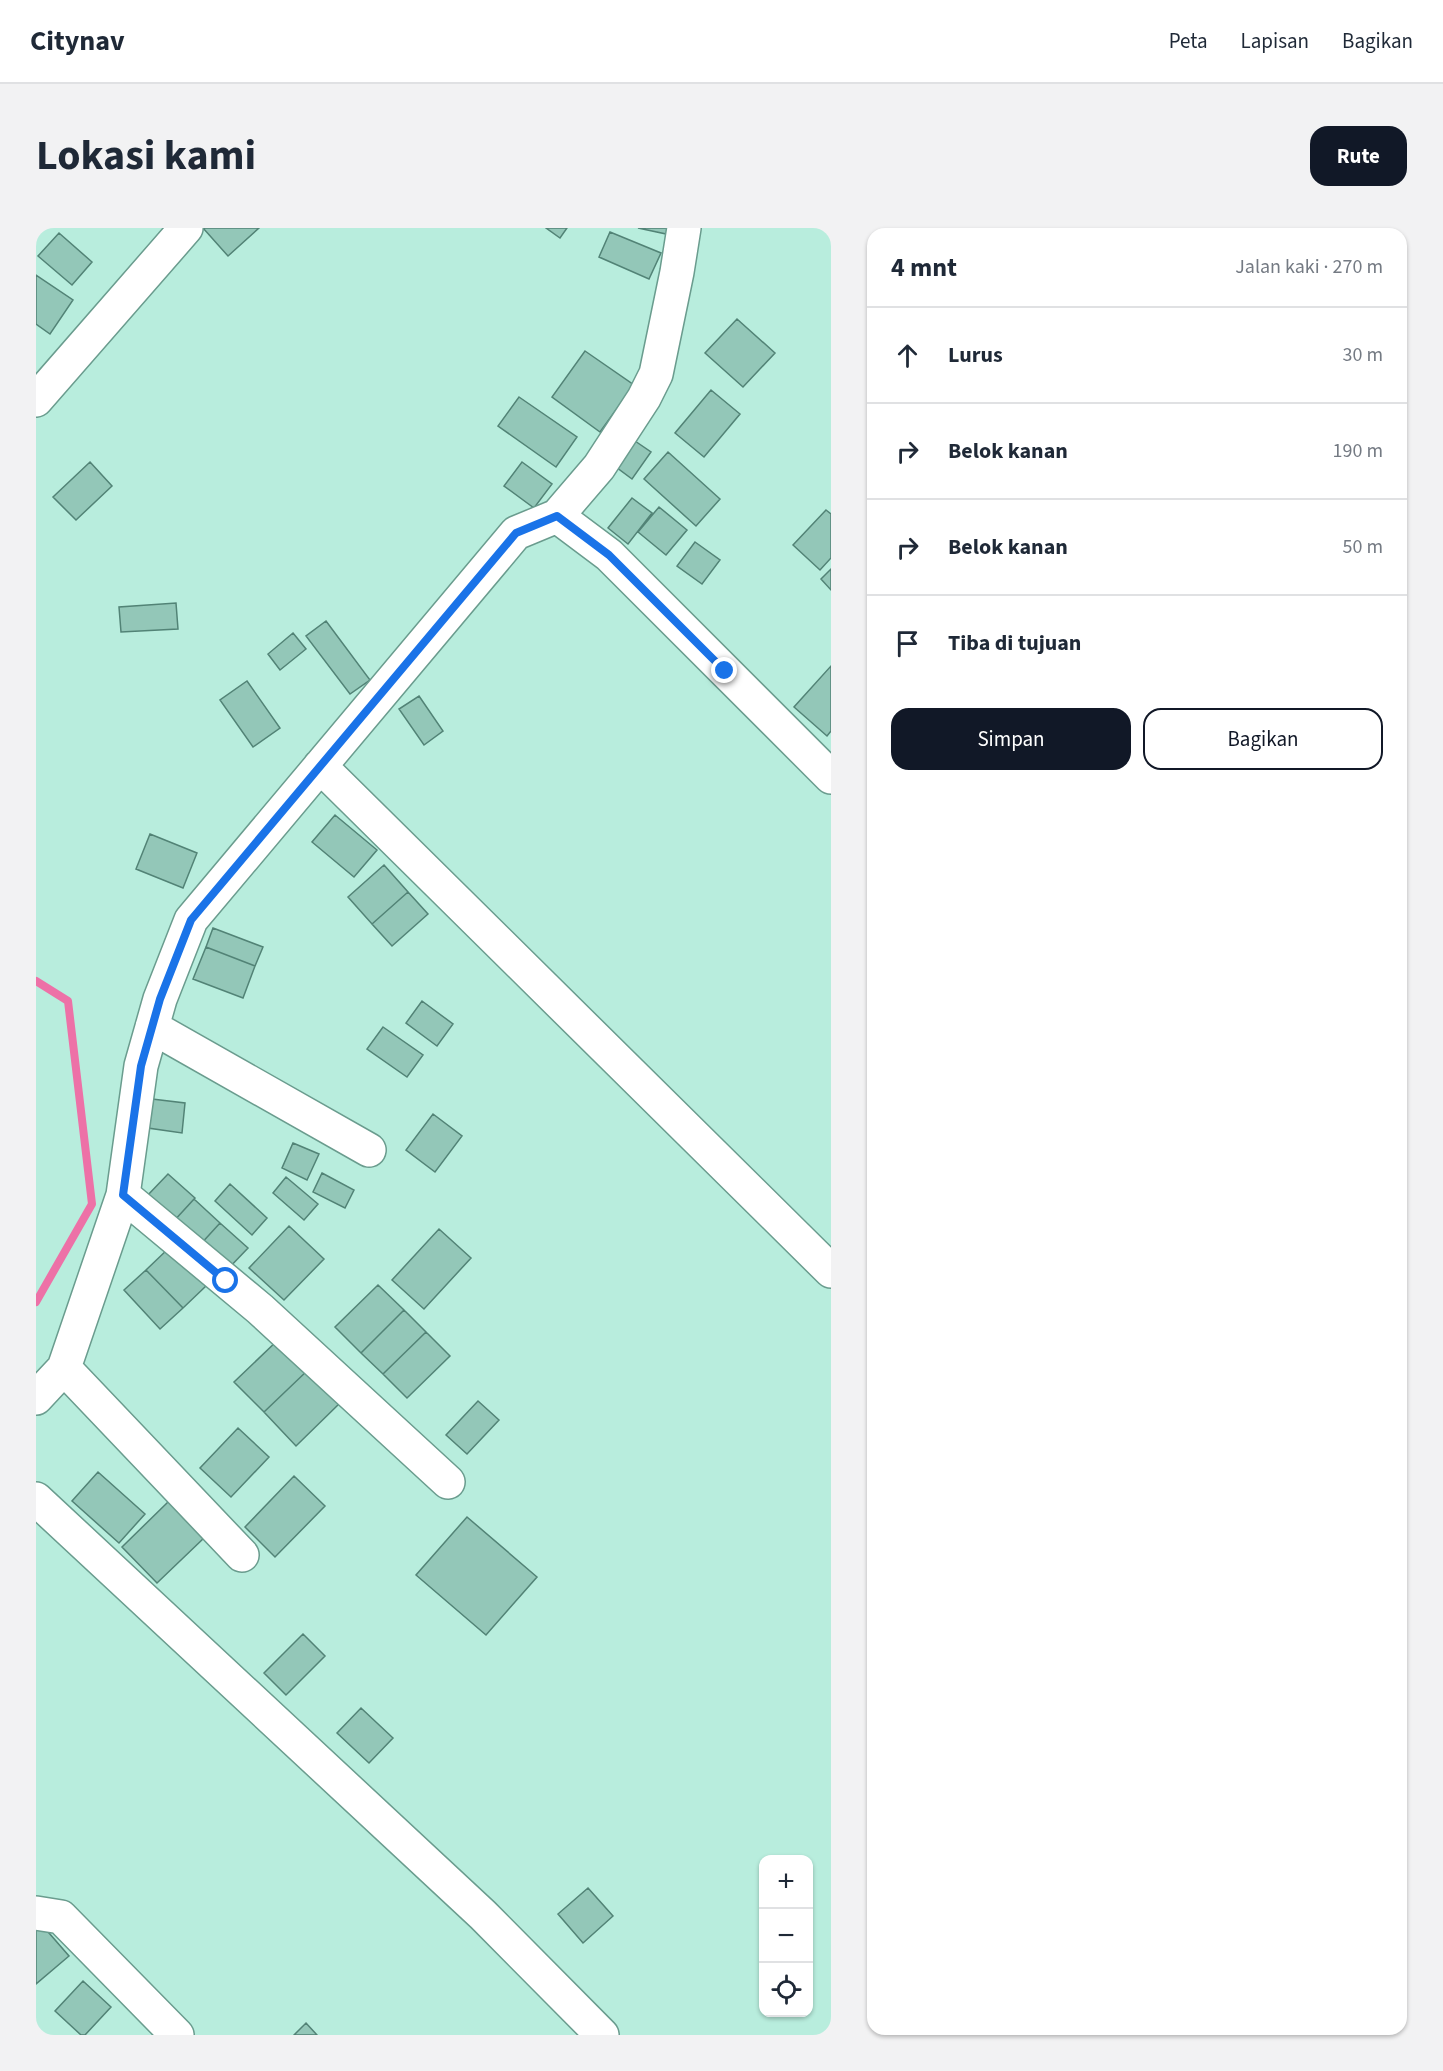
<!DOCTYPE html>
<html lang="id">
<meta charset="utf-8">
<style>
:root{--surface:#fff;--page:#f2f2f3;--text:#1f2937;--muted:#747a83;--line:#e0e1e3;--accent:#111827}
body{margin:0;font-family:"Source Sans 3",sans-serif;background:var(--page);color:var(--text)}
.controls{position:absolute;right:18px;bottom:18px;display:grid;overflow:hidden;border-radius:12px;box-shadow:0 2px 4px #0004}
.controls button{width:54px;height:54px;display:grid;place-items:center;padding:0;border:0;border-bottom:2px solid var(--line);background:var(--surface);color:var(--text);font:30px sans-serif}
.stop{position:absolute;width:18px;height:18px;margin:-14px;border:4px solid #1a73e8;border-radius:50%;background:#fff}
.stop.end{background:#1a73e8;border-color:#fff;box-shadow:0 2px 6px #0008}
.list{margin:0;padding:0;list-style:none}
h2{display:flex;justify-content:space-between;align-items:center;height:78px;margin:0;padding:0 24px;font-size:26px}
h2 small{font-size:20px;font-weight:400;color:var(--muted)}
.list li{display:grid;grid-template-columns:39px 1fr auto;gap:18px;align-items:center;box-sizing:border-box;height:96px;padding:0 24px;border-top:2px solid var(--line)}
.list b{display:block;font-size:22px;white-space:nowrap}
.list em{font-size:20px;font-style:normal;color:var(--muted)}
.actions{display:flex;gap:12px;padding:18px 24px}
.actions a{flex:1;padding:14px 0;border:2px solid var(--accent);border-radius:18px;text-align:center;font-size:21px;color:var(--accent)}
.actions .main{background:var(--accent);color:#fff}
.icon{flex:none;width:33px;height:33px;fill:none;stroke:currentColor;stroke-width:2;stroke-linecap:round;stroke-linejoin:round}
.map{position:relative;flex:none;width:795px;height:1807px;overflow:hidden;border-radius:18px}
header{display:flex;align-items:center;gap:36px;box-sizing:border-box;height:84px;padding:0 30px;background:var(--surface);border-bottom:2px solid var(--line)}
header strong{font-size:28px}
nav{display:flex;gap:33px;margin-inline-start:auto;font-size:21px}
.intro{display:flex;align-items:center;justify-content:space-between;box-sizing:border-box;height:144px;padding:0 36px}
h1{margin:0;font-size:42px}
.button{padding:15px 27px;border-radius:18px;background:var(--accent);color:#fff;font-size:21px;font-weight:700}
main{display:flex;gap:36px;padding:0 36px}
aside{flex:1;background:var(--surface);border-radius:18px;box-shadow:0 2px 4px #0004}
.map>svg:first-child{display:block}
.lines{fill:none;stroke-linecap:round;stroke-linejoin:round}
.stream{stroke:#ed71a7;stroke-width:8}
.building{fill:#93c7b8;stroke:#528376;stroke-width:1.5}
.street-casing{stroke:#6a9c8e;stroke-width:36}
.street{stroke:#fff;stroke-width:33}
.route{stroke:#1a73e8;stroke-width:8}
</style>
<header>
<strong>Citynav</strong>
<nav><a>Peta</a><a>Lapisan</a><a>Bagikan</a></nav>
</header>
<div class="intro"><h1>Lokasi kami</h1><a class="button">Rute</a></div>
<main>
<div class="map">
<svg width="795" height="1807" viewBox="0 0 795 1807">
<rect width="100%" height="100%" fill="#b8eddd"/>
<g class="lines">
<path class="stream" d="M0 753 32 773 56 976 0 1074"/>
</g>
<path class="building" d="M167 0H223L192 28Z
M510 0H531L524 10Z
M602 0H637L635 7Z
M574 4 625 25 613 51 563 29Z
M23 5 56 34 36 57 2 28Z
M0 47 37 72 14 106 0 96Z
M701 91 739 125 707 159 669 125Z
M549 123 598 157 564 204 516 169Z
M675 162 704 186 668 229 639 205Z
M483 169 541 209 520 239 462 198Z
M599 213 615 224 596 251 580 239Z
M632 224 684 271 660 298 608 251Z
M54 234 76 258 40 292 17 269Z
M486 234 516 256 498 280 468 258Z
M596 270 616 285 592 316 572 300Z
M623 279 651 302 630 327 602 304Z
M790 282 795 286V330L784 342 757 317Z
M659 314 684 332 666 356 641 338Z
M795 341V362L785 351Z
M140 375 142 401 85 404 83 379Z
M290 393 334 452 314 466 270 408Z
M257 405 270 421 244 442 232 426Z
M795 438V503L791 508 758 479Z
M211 453 244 500 217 519 184 472Z
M383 468 407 503 388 517 363 481Z
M299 587 341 622 318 649 276 614Z
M114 606 161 625 147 660 100 641Z
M348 637 372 664 336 696 312 669Z
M372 664 392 686 356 718 336 696Z
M177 700 227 719 219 738 170 719Z
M170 719 219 738 207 770 157 751Z
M386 773 417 796 401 818 370 795Z
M347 799 387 827 371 849 331 821Z
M116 871 149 875 146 905 112 900Z
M397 886 426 908 399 944 370 922Z
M257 915 283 926 271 952 246 940Z
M286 945 318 962 309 980 277 964Z
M132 946 159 970 137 994 110 969Z
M250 949 282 976 268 992 237 965Z
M194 956 231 990 216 1007 179 973Z
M158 971 184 995 163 1018 137 994Z
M184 995 212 1020 190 1043 163 1018Z
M253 998 288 1031 248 1072 213 1040Z
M403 1001 435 1030 388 1081 356 1052Z
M134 1019 170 1058 147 1080 110 1042Z
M110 1042 147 1080 124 1101 88 1062Z
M342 1057 368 1082 325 1125 299 1099Z
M368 1082 390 1104 347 1146 325 1125Z
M390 1104 414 1128 371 1170 347 1146Z
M244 1110 273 1141 228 1184 198 1154Z
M273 1141 305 1174 260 1218 228 1184Z
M442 1173 463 1192 431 1226 410 1207Z
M202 1200 233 1229 195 1269 164 1240Z
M62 1244 109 1286 83 1315 36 1273Z
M258 1248 289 1278 239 1329 209 1299Z
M133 1273 169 1309 121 1355 86 1319Z
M431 1289 501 1349 450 1407 380 1347Z
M267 1406 289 1428 250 1467 228 1445Z
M325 1480 357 1510 333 1535 301 1505Z
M552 1660 577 1688 547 1715 522 1686Z
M0 1690 33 1728 0 1756Z
M47 1753 75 1779 49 1807H45L19 1783Z
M270 1795 281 1807H258Z"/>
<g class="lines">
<defs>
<path id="street" d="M0 172 150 0
M521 288 563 239 608 170 620 146 641 44 648 0
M284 538 795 1043
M116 799 333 922
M87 967 105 838 124 771 155 692 480 305 521 288 573 327 795 549
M28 1140 206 1327
M0 1170 28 1140 87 967 224 1081 412 1254
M0 1271 447 1687 566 1807
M0 1685 25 1689 141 1807"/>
</defs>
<use href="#street" class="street-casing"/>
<use href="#street" class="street"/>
</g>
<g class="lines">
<path class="route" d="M190 1053 87 967 105 838 124 771 155 692 480 305 521 288 573 327 689 443"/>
</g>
</svg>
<div class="controls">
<button>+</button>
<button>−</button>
<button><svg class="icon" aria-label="locate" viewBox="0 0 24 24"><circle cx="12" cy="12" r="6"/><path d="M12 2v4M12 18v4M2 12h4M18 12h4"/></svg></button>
</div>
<div class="stop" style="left:190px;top:1053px"></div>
<div class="stop end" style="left:689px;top:443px"></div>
</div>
<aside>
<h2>4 mnt<small>Jalan kaki · 270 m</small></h2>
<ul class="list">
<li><svg class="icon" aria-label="ahead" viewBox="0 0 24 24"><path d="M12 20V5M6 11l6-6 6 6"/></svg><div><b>Lurus</b></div><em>30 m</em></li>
<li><svg class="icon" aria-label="right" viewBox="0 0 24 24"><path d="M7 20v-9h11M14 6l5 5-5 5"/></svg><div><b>Belok kanan</b></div><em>190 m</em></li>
<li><svg class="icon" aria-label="right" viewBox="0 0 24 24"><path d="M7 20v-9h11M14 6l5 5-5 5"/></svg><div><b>Belok kanan</b></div><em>50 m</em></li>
<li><svg class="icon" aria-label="arrive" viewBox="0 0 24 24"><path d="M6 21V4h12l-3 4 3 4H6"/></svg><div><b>Tiba di tujuan</b></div></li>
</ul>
<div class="actions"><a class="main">Simpan</a><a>Bagikan</a></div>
</aside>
</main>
